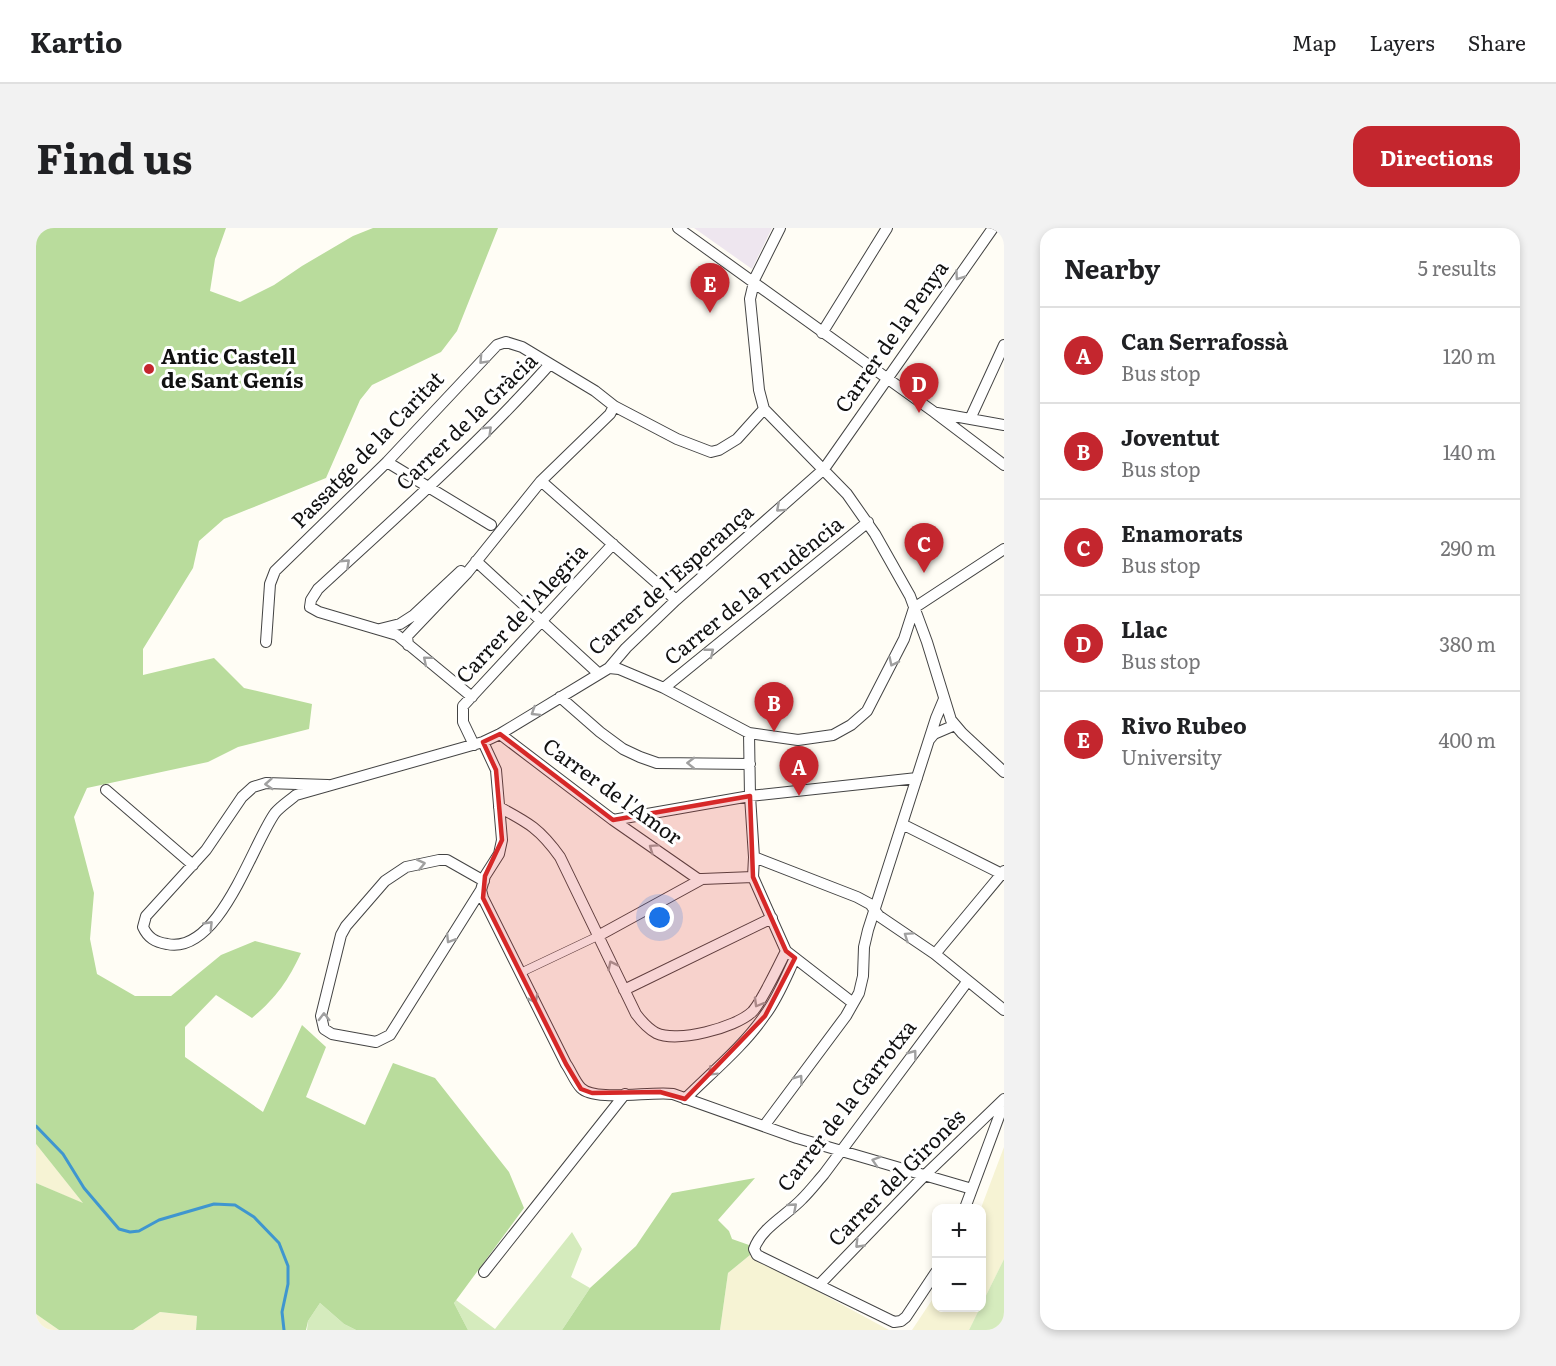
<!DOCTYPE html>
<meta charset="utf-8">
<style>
:root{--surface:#fff;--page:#f2f2f2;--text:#202124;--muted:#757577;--line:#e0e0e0;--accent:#c4262e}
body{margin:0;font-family:Literata,serif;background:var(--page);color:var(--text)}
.controls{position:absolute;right:18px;bottom:18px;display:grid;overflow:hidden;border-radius:12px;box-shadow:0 3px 9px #0003}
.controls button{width:54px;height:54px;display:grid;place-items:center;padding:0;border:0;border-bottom:2px solid var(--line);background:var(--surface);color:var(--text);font:30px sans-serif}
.you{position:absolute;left:624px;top:690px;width:21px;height:21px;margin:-15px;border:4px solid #fff;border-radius:50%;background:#1a73e8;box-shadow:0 0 0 9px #1a73e833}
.badge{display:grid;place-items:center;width:39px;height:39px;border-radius:50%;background:var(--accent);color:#fff;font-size:20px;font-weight:700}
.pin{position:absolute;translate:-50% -50px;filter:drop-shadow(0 2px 3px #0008)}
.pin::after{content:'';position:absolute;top:32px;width:21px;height:18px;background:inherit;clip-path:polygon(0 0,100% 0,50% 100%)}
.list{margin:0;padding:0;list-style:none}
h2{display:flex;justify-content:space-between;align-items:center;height:78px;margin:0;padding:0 24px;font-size:26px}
h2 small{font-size:20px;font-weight:400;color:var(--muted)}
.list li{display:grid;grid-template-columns:39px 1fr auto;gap:18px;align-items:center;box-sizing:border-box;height:96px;padding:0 24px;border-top:2px solid var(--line)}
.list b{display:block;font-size:22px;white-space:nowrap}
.list p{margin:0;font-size:20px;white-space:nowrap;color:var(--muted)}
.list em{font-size:20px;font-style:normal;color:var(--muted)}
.map{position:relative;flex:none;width:968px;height:1102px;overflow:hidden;border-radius:18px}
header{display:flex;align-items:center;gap:36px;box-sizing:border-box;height:84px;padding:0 30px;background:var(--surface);border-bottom:2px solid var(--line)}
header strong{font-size:28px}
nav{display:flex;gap:33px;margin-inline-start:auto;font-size:21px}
.intro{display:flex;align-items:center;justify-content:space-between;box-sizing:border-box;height:144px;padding:0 36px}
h1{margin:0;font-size:42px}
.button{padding:15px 27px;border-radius:18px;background:var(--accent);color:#fff;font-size:21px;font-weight:700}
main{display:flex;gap:36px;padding:0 36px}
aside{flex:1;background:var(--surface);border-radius:18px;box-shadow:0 3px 9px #0003}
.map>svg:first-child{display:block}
.industrial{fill:#eee6ef}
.farmland{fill:#f6f3d4}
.green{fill:#d5ebbd}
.forest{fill:#b9dc9c}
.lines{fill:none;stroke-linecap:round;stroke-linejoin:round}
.stream{stroke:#3f96cf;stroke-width:3}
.pedestrian-casing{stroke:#444;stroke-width:9}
.minor-casing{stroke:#444;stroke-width:12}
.pedestrian{stroke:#fff;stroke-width:8}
.minor{stroke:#fff;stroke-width:10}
.oneway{stroke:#a0a0a0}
.marked{fill:#d62828;fill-opacity:0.2;stroke:#d62828;stroke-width:4.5;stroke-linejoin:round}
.poi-dot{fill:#c4262e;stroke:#fff;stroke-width:2}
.labels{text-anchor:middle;stroke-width:6;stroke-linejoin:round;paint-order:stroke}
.street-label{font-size:21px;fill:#111;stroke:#fff}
.poi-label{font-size:21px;font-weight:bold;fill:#111;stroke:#fff;text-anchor:start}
</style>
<header>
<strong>Kartio</strong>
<nav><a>Map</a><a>Layers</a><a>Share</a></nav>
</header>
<div class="intro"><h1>Find us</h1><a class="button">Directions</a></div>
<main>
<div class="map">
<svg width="968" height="1102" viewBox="0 0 968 1102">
<rect width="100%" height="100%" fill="#fffdf5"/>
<path class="industrial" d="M658 0H736L716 41Z"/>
<path class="farmland" d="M0 916 48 976 0 955Z
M968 919V1031L946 1076 945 980Z
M714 1027 853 1102H684L692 1045Z
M900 1066V1080H944L933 1102H876Z
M124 1084 161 1088 160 1102H97Z
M0 1086 23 1102H0Z"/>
<path class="green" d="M536 1004 546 1021 535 1049 554 1060 526 1102H432L418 1075 420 1072 459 1101Z
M968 1031V1102H933Z
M284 1075 308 1096 320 1102H271L272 1093Z"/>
<path class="forest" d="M0 0H190L179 31 174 63 204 74 238 57 266 38 317 8 337 0H462L421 103 405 124 336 157 324 172 290 250 188 291 163 313 157 340 107 421V447L178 430 208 460 276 476 273 501 202 519 172 534 51 560 38 589 58 665 54 711 61 746 99 768H135L185 727 219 713 265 725C252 753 240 770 216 790L180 767 149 799V829L227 884 266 797 290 819 270 869 329 897 357 835 399 850 473 944 488 980 418 1075 432 1102H320L308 1096 284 1075 272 1093 270 1102H160L161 1088 124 1084 97 1102H23L0 1086V955L47 975 0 916Z
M719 950 682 992 693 1003 696 1011 713 1017 714 1027 692 1045 684 1102H526L554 1060 600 1018 636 965Z"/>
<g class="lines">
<path class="stream" d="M0 898 27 926 48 960 83 1001 94 1004 103 1003 123 992 178 976 199 977 218 989 243 1015 252 1038V1056L246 1084 248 1102"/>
<defs>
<path id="pedestrian" d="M484 745 562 708"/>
<path id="minor" d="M642 0 898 184 968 237
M744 0 719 50 714 71 723 162 728 181 811 266 839 306 874 368 891 414 915 492 926 505 968 544
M786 105 851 0
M901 185 968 197
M934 191 968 117
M351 234 455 297
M505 253 640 372
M440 333 562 445
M344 401 364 396 378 387 425 343
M230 414 234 356 239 343 351 234 461 117 470 114 486 119 559 163 578 178 641 211 675 224 683 222 701 211 728 181
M372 417 371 408 431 345 505 253 574 186 578 178
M573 440 583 441 628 460 713 505 762 512 797 507 815 497 831 483 868 411 878 380 968 321
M628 460 832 294
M436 469 361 407 283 384 274 379 275 372 282 361C361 288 442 217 514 136
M524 469 564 504 587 521 604 529 621 535 714 536
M713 505 714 568 718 629 717 649 750 723 817 775
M464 506 577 592 662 651H666
M893 512 898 506 919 497
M447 514 460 542 466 612 463 626 449 648 445 662 354 807 340 814 296 806 288 801 285 788 305 707 310 698 349 653 370 639 403 632H411L448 653
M438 517 427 494V478L577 316
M292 557 230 555 217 559 206 569 170 622 110 688 107 699C112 710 119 714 131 716 183 727 216 617 239 585 245 578 253 573 260 567L447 514 464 506 573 440 590 420 640 372 788 241 957 0
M70 562 157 637
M463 579C493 595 504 601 524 629L600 786C606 794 611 800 620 805 641 815 699 800 716 784 725 775 743 737 750 723
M577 592 714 568 881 550
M866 596 968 647
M718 629 821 669 834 676 843 688 899 726 968 782
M445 662 447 670 530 836C535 843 539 854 545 860 559 874 615 863 637 866L761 910 936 961
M562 708 666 651 717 649
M899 726 968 643
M588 762 736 690
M649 871C676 844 708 818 729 787 742 770 750 749 759 730
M728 898 810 788 823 765 827 748 828 719 832 702 900 490 908 471
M929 980 968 875
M448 1044 589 866
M900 1044 870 1089 865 1093 858 1094 721 1027 718 1021C725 1000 751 987 766 971 774 963 781 954 788 946L931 754
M783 1057 889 947 968 871"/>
</defs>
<use href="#pedestrian" class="pedestrian-casing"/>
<use href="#minor" class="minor-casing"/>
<use href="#pedestrian" class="pedestrian"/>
<use href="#minor" class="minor"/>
</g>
<defs><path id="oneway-chevron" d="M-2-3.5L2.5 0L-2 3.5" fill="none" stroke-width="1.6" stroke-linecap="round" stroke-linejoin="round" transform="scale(1.5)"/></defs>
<g class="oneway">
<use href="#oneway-chevron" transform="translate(923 48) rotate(125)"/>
<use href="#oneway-chevron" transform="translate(447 132) rotate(133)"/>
<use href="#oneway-chevron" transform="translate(452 202) rotate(-44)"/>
<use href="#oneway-chevron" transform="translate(744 280) rotate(138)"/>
<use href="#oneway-chevron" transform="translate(310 335) rotate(-43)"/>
<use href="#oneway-chevron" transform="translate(674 424) rotate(-39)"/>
<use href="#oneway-chevron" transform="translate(391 432) rotate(-140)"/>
<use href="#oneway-chevron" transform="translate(857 434) rotate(116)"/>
<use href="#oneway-chevron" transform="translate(499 484) rotate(148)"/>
<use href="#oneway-chevron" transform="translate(655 535) rotate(-179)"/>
<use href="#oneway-chevron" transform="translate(233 556) rotate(176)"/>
<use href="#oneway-chevron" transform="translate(617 620) rotate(-145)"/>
<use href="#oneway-chevron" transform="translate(385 636) rotate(-13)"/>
<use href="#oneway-chevron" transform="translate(173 697) rotate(-46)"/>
<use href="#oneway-chevron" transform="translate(872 708) rotate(-146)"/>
<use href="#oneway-chevron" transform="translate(414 711) rotate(122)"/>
<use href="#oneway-chevron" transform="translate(576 737) rotate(-116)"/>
<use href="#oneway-chevron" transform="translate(498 771) rotate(63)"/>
<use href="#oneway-chevron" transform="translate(722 775) rotate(120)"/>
<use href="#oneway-chevron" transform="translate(288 789) rotate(-91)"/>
<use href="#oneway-chevron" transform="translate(877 826) rotate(-53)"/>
<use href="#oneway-chevron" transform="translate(676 844) rotate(135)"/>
<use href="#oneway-chevron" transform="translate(763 851) rotate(-54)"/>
<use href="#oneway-chevron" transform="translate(840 933) rotate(-163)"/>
<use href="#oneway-chevron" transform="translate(757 979) rotate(-41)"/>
<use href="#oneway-chevron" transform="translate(823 1016) rotate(134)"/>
</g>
<path class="marked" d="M464 506 577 592 714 568 717 649 750 723 759 730 729 788 649 871 624 864 556 865 545 861 530 836 447 670 449 648 466 612 460 542 447 514Z"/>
<circle class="poi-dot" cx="113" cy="141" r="6"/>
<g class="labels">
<g class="street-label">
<text transform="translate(856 109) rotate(-55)" y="7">Carrer de la Penya</text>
<text transform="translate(431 194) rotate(-44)" y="7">Carrer de la Gràcia</text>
<text transform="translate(332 222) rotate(-46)" y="7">Passatge de la Caritat</text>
<text transform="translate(635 352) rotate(-42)" y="7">Carrer de l'Esperança</text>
<text transform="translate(718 363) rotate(-39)" y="7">Carrer de la Prudència</text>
<text transform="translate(486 386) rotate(-47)" y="7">Carrer de l'Alegria</text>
<text transform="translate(576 564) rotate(36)" y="7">Carrer de l'Amor</text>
<text transform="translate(811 878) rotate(-52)" y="7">Carrer de la Garrotxa</text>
<text transform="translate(861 950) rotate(-45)" y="7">Carrer del Gironès</text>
</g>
<g class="poi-label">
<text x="125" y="136">Antic Castell<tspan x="125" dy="24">de Sant Genís</tspan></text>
</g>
</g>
</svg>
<div class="controls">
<button>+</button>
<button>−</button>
</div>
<div class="you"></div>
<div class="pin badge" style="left:763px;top:568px">A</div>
<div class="pin badge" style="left:738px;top:504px">B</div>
<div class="pin badge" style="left:888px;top:345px">C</div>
<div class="pin badge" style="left:883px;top:185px">D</div>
<div class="pin badge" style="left:674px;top:85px">E</div>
</div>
<aside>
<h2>Nearby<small>5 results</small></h2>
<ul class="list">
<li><span class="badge">A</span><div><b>Can Serrafossà</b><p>Bus stop</p></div><em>120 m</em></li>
<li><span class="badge">B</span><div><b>Joventut</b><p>Bus stop</p></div><em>140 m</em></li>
<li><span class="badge">C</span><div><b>Enamorats</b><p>Bus stop</p></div><em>290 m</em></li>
<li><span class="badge">D</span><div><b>Llac</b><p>Bus stop</p></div><em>380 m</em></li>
<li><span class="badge">E</span><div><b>Rivo Rubeo</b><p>University</p></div><em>400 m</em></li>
</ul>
</aside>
</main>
